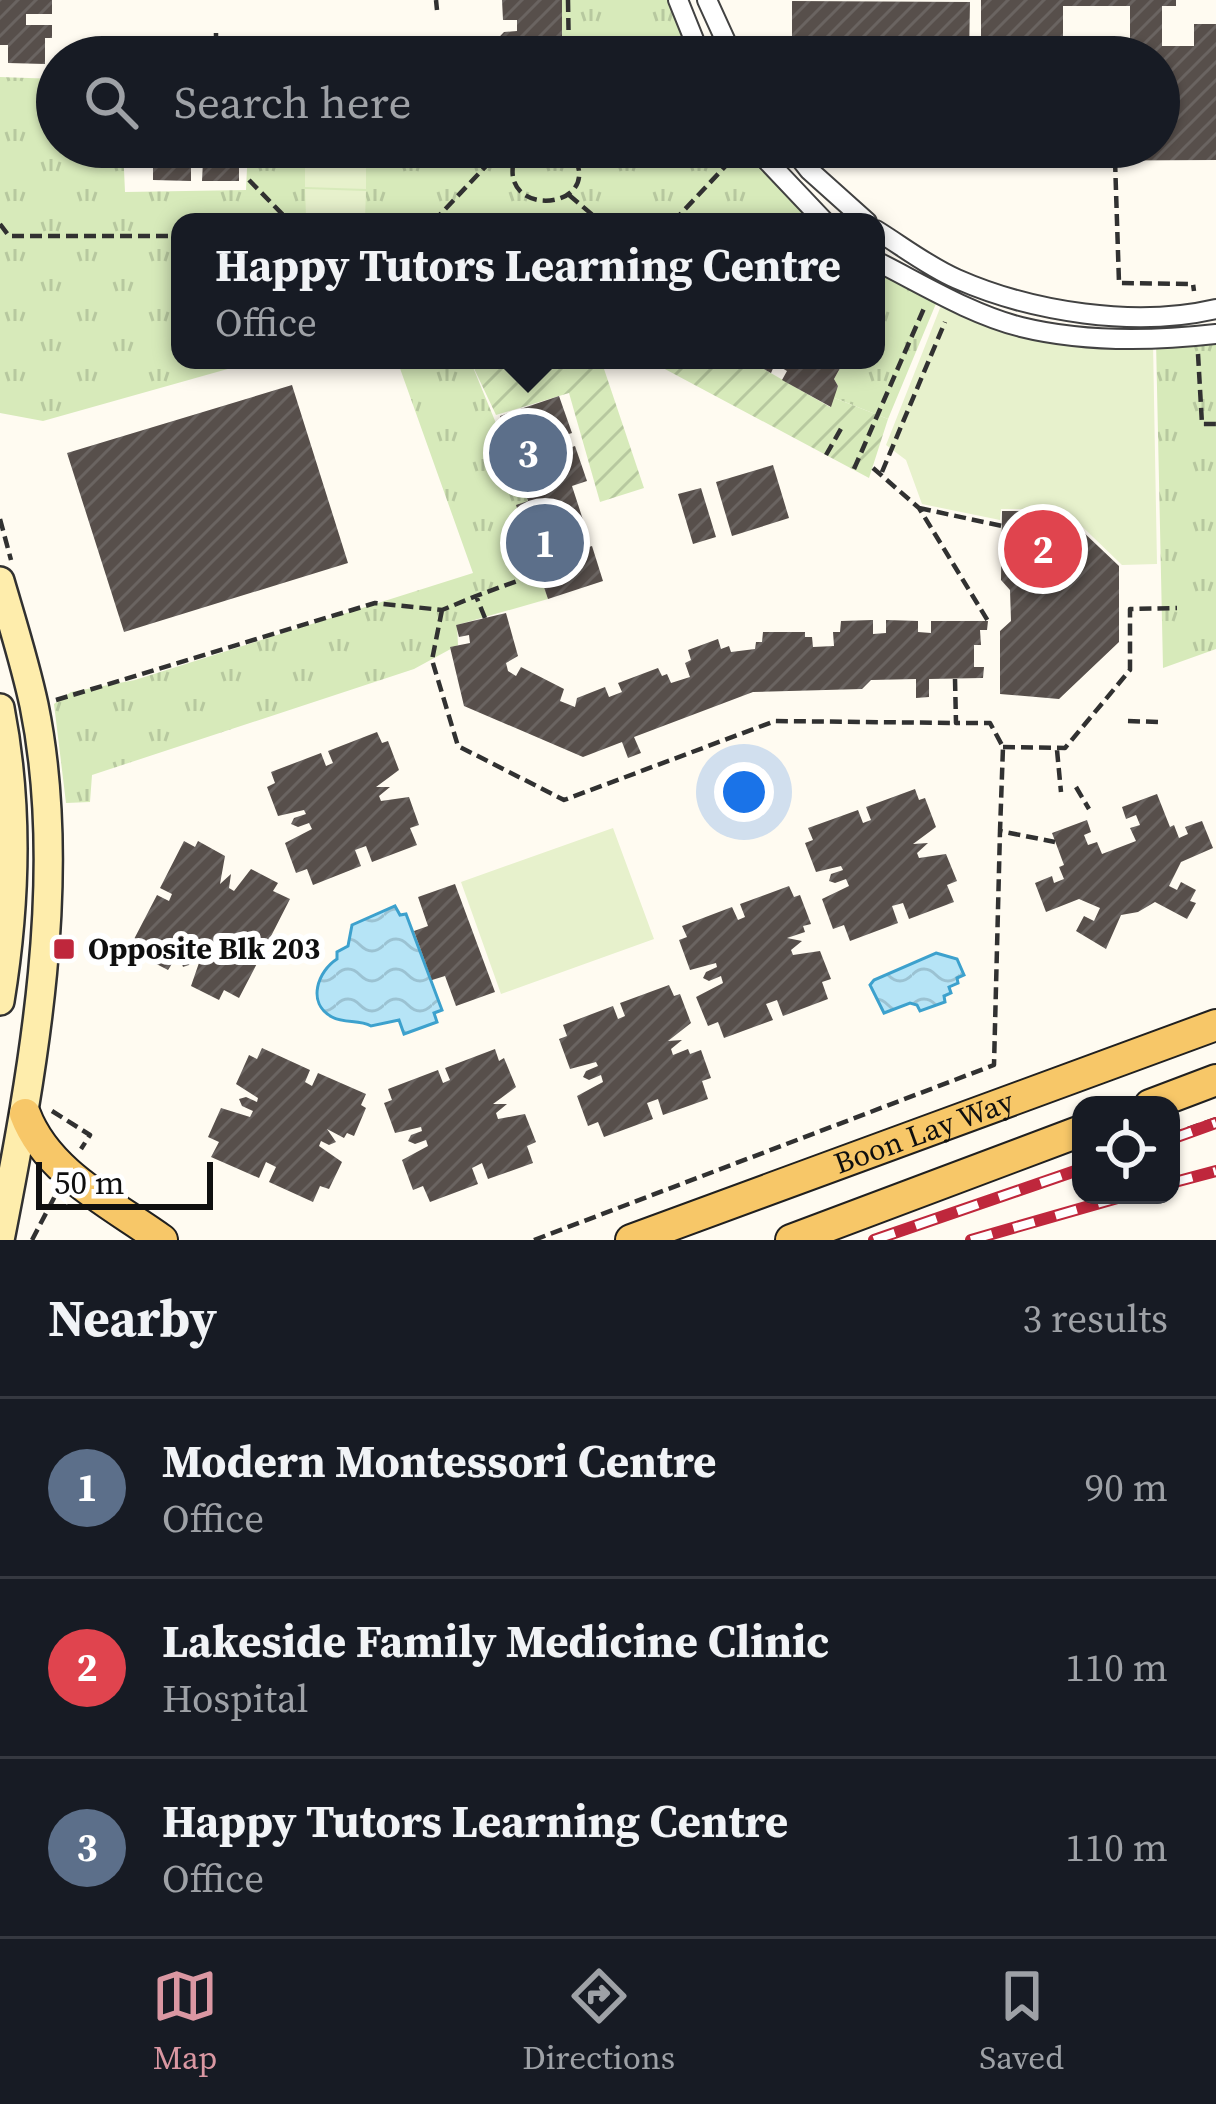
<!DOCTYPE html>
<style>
:root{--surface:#171b24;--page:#242831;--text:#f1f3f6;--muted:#9ea1a6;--line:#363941;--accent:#da97a2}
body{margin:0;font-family:"Source Serif 4",serif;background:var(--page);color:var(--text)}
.controls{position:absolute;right:36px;bottom:36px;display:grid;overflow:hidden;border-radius:24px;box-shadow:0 3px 9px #0004}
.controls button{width:108px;height:108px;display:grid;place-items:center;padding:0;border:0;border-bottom:3px solid var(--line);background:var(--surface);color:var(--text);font:60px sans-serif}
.scale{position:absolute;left:36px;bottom:30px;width:177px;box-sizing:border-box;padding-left:12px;border:6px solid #0f0f0f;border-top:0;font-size:33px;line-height:42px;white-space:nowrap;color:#0f0f0f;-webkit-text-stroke:9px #fff;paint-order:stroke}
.you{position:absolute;left:744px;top:792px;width:42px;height:42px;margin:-30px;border:9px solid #fff;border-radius:50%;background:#1a73e8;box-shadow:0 0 0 18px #1a73e833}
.badge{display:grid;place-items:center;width:78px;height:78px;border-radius:50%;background:var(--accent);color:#fff;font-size:39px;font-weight:700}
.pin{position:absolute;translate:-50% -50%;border:6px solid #fff;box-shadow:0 3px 12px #0006}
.popup{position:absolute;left:171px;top:213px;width:714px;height:156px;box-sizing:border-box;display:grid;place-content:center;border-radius:24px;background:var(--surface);filter:drop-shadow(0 3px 9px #0005);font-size:39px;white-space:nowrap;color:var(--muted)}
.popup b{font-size:45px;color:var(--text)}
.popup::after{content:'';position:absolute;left:50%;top:100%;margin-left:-24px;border:24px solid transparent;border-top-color:var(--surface)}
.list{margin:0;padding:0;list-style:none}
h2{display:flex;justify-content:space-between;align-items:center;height:156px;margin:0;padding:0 48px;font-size:51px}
h2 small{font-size:39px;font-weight:400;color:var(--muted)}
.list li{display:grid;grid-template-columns:78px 1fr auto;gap:36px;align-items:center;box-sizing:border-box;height:180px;padding:0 48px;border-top:3px solid var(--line)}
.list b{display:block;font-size:45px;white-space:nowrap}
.list p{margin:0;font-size:39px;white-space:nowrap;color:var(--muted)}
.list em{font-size:39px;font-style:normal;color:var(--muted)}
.icon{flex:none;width:66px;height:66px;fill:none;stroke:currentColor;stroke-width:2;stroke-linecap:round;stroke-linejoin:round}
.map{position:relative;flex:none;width:1216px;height:1240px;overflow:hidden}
.search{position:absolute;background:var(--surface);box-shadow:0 3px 9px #0004;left:36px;right:36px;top:36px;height:132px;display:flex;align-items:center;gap:30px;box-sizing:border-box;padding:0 42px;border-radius:66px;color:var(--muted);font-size:45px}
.sheet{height:696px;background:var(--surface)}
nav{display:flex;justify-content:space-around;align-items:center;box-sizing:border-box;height:168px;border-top:3px solid var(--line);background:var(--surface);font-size:33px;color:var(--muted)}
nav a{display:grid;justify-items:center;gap:6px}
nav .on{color:var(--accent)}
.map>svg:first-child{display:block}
.grass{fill:url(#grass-tufts)}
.garden{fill:url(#garden-furrows)}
.pitch{fill:#e7f1cc}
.water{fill:url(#water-waves);stroke:#3da1cd;stroke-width:3}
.building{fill:url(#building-hatch);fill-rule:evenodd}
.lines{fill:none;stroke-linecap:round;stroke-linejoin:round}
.minor-casing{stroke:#424242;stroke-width:22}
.secondary-casing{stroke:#313131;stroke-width:32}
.primary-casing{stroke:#202020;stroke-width:34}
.path{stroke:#313131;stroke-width:4.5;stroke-dasharray:12 6;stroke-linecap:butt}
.minor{stroke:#fff;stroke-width:18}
.secondary{stroke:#feedac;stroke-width:27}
.primary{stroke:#f7c768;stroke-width:30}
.rail-casing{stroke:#bf273c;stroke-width:12}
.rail{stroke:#fff;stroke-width:8;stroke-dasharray:22;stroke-linecap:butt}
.poi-dot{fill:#bf273c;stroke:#fff;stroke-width:4.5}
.labels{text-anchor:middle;stroke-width:12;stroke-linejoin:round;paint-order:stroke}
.poi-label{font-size:30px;font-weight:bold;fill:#0f0f0f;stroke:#fff;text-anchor:start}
.street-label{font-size:30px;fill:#0f0f0f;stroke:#fff}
</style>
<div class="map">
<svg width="1216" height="1240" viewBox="0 0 1216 1240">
<defs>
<pattern id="grass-tufts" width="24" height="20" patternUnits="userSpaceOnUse" patternTransform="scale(3)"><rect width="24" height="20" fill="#d7eaba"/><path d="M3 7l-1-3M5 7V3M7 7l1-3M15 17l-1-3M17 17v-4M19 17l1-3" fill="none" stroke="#b7c89f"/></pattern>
<pattern id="garden-furrows" width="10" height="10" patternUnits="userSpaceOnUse" patternTransform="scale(3)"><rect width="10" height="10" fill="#d7eaba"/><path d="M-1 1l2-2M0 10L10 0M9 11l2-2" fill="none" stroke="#b7c89f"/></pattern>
<pattern id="water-waves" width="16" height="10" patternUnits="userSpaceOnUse" patternTransform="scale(3)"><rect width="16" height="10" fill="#b6e4f6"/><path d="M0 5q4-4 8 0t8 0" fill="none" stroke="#9bc2d2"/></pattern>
<pattern id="building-hatch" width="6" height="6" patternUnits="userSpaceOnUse" patternTransform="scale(3)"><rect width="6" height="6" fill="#574f4b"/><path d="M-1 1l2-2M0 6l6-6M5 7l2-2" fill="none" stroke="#6a6461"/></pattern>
</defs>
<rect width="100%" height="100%" fill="#fffbf1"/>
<path class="grass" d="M562 0H677L700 57H562Z
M0 77 57 79V147H123L125 192 246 190 248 147H758L830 222H180V360H260L43 421 0 413Z
M876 261 940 294 888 419 832 397 838 386 834 379 844 361 851 364 858 360H876Z
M1216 335V649L1163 668 1156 341Z
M397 360H470L528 501 517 506 548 599 457 625 458 645 414 669 92 775 90 802 66 803 54 704 71 692 135 680 473 573Z"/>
<path class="garden" d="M470 360H601L644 488 600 502 569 393 496 415Z
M648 360H748L830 407 832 397 888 419 869 478Z"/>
<path class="pitch" d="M305 159 366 161V189L305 187Z
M305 189 366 191 365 219 306 217Z
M942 303 1024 330 1153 343 1157 564 1122 565 1064 509H1001L1000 520 922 504 906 460 886 445Z
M613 828 654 939 501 994 461 882Z"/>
<path class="water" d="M395 906 400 915 406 914 442 1010 434 1013 437 1022 404 1034 399 1020 371 1026C359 1019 345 1024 332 1017 306 1003 318 971 337 959V952L348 946 352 925Z
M936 953 957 959 964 975 957 978 958 983 949 987 951 993 944 996 945 1002 920 1011 917 1005 910 1003 884 1013 870 985 874 980Z"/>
<path class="building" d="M0 0H52V14H26V25H52V38H45V64L8 63V45H0Z
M502 0H562V57H480L504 32 517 31V20H503Z
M981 0H1176V6H1162V46H1194V24H1216V160L1026 161V147H1159V57H1027V46H981ZM1063 6H1130V46H1063Z
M792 1 970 2 969 57H792Z
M146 147H248V161H239V181H202L203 161H191V181L153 180V157L146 156Z
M748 360H862L851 364 844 361 834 379 838 386 831 407 782 380 787 371 775 364 771 373Z
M292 385 348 563 124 632 67 453Z
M559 396 572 433 553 439 558 452 575 446 587 481 572 486 587 532 573 537 577 551 592 546 603 581 548 599 516 505 528 501 500 416Z
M773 465 789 518 732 536 716 482Z
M701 488 716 537 693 544 678 494Z
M1002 511H1061L1119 566V642L1059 699 1000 694V631L1011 621 1010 590 1001 580Z
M506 613 518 656 506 663 508 671 516 676 521 667 564 689 560 701 575 707 577 698 605 687 609 697 622 692 618 683 658 668 662 676 667 674 671 683 690 677 685 663 691 660 688 650 718 639 721 649 729 646 731 652 755 649 756 642H762L763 632H805V637H812L813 647 834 646 833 632H840L841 621 873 620V634L886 633V620L918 621V632L931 633V621H988L987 630H980L981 645H974V667H984L983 678 929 679V697L916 698V679L871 680 862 689 753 692 634 737 641 753 628 758 622 742 583 757 464 706 450 647 470 643 469 635 459 637 456 625Z
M377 732 382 743 388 741 399 770 376 787H390L379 796 381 801 409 797 419 825 410 828 417 845 372 862 366 846 355 850 361 866 313 885 307 869 296 873 285 843 312 829 309 823 298 827 291 824 294 818 306 814 304 810 278 816 267 787 275 783 271 772 321 753 326 766 333 763 328 751Z
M915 789 919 800 925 798 936 827 913 844 928 843 917 853 919 858 946 854 957 881 947 885 954 902 909 919 903 903 892 906 898 923 850 941 844 925 833 929 822 899 849 886 846 879 835 883 829 881 831 874 843 870 841 866 816 872 805 843 813 840 808 828 858 810 863 823 871 820 866 807Z
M1157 794 1170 827 1174 825 1179 838 1188 834 1185 827 1202 821 1213 848 1181 862 1169 886 1177 890 1181 882 1196 890 1190 901 1196 903 1187 919 1155 902 1138 912 1121 915 1106 949 1076 931 1084 916 1094 921 1100 908 1079 899 1046 912 1035 883 1052 876 1054 883 1064 879 1059 867 1064 865 1052 833 1087 820 1091 832 1084 835 1088 845 1097 842 1102 854 1136 841 1130 828 1140 825 1136 815 1126 819 1122 807Z
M184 841 195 847 198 841 225 856 220 884 231 874 229 888 234 891 251 869 278 883 273 891 290 899 268 942 252 934 247 944 263 952 239 998 224 990 219 1000 191 986 201 957 195 954 189 965 183 967 181 961 186 950 182 948 168 970 139 955 143 948 132 943 157 895 169 901 172 894 160 888Z
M455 884 495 992 456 1006 445 976 432 980 414 931 428 926 418 897Z
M789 886 794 897 800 895 811 924 803 926 805 932 787 938 802 941 791 950 793 955 820 951 831 979 822 982 828 999 783 1016 777 1000 766 1004 773 1020 724 1038 718 1022 708 1026 696 997 723 983 721 976 709 981 703 978 706 972 717 967 716 963 690 970 679 940 687 937 682 926 732 907 738 920 745 917 740 904Z
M669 985 674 996 680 994 691 1023 668 1041 682 1040 671 1049 673 1055 688 1049 690 1054 701 1050 711 1078 702 1081 708 1099 663 1115 658 1099 647 1103 653 1119 604 1137 598 1122 588 1126 577 1096 603 1082 601 1075 589 1080 583 1077 586 1071 598 1066 596 1062 570 1069 559 1039 567 1036 563 1025 613 1006 618 1019 625 1016 620 1003Z
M262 1048 310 1070 305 1082 312 1086 318 1073 366 1094 361 1105 366 1108 354 1136 347 1133 344 1138 327 1129 336 1142 329 1145 321 1141 319 1146 342 1162 329 1189 320 1186 313 1202 269 1182 276 1167 266 1162 259 1178 211 1157 219 1142 208 1137 221 1108 250 1117 253 1111 242 1106 239 1099 246 1097 257 1102 258 1098 236 1084 249 1055 257 1059Z
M495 1049 499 1061 504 1058 516 1087 493 1104H507L496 1113 498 1119 525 1114 536 1142 527 1146 533 1163 488 1179 482 1163 472 1168 478 1184 430 1202 423 1186 413 1190 402 1160 428 1146 426 1140 415 1144 408 1141 411 1135 422 1131 421 1127 395 1133 384 1103 392 1100 388 1089 438 1070 443 1083 450 1080 445 1068Z"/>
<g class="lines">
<defs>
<path id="minor" d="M678 0 701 57
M707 0 733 57
M754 147 825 222
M791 147 809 170 867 222
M876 230C902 246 929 267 957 279 1032 312 1135 328 1216 309
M876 261C922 284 970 314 1021 327 1082 342 1154 341 1216 334"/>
<path id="secondary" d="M0 581C12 622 25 663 34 705 69 876 33 1071 0 1240
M0 708C19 806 16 903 0 1001"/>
<g id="primary">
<path d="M1150 1105 1216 1080"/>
<path d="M25 1114C47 1173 112 1204 162 1240"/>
<path id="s1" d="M631 1240 1216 1025"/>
<path d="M791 1240 1081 1131"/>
</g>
</defs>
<use href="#minor" class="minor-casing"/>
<use href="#secondary" class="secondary-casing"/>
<use href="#primary" class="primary-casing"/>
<path class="path" d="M436 0 437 10
M568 0 569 57
M216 33V57
M519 147C482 224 618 213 568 147
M1115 160 1119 283 1193 284 1194 291
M249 180 290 222
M569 195 601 222
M335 217V222
M433 222 504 147
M673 222 734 157
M0 224 9 236H180
M1198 354 1202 424H1216
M826 455 842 427
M873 468 919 508 988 621
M854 469 925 306
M882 472 945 322
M919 508 1002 526
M0 519 11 560
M442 610 432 660 458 746 564 800 775 721 956 723
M485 618 476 596 539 573
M955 679 956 723H990L1003 747 1000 831 1055 842
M56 700 375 603 442 610 476 596
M1128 721 1159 722
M1003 747 1065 748 1130 670V609L1177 608
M1057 750 1061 792
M1076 787 1089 809
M52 1111 90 1135 81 1149
M1171 1135 1216 1119
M32 1240 55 1196
M534 1240 994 1065 1000 831
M876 1240 1081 1166"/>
<use href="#minor" class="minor"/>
<use href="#secondary" class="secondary"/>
<use href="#primary" class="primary"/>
<defs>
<path id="rail" d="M1171 1139 1216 1123
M1171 1183 1216 1171
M874 1240 1081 1169
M971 1240 1128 1195"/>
</defs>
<use href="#rail" class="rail-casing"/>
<use href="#rail" class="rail"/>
</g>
<rect class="poi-dot" x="52" y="937" width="24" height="24" rx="6"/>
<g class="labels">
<g class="poi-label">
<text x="88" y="959">Opposite Blk 203</text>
</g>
<g class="street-label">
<text dy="10" stroke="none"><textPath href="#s1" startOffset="312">Boon Lay Way</textPath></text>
</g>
</g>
</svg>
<div class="controls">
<button><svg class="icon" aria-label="locate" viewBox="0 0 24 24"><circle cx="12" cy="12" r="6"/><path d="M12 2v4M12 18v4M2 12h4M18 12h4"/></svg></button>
</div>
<div class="scale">50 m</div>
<div class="you"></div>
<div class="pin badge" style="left:545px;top:543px;background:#5c6f8a">1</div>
<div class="pin badge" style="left:1043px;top:549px;background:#e0444e">2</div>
<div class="pin badge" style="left:528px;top:453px;background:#5c6f8a">3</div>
<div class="popup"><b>Happy Tutors Learning Centre</b>Office</div>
<div class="search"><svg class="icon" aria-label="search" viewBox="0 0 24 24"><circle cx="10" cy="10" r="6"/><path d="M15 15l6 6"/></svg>Search here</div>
</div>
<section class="sheet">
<h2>Nearby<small>3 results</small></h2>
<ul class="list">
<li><span class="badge" style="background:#5c6f8a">1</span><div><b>Modern Montessori Centre</b><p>Office</p></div><em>90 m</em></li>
<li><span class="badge" style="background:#e0444e">2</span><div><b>Lakeside Family Medicine Clinic</b><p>Hospital</p></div><em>110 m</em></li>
<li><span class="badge" style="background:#5c6f8a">3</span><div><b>Happy Tutors Learning Centre</b><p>Office</p></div><em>110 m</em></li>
</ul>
</section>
<nav>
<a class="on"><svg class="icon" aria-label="map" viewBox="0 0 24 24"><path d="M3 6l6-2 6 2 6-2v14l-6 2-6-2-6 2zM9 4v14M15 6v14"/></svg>Map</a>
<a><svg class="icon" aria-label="directions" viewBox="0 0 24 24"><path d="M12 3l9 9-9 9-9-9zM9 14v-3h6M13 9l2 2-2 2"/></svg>Directions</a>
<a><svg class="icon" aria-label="saved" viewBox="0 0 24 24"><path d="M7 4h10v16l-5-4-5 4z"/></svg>Saved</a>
</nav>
